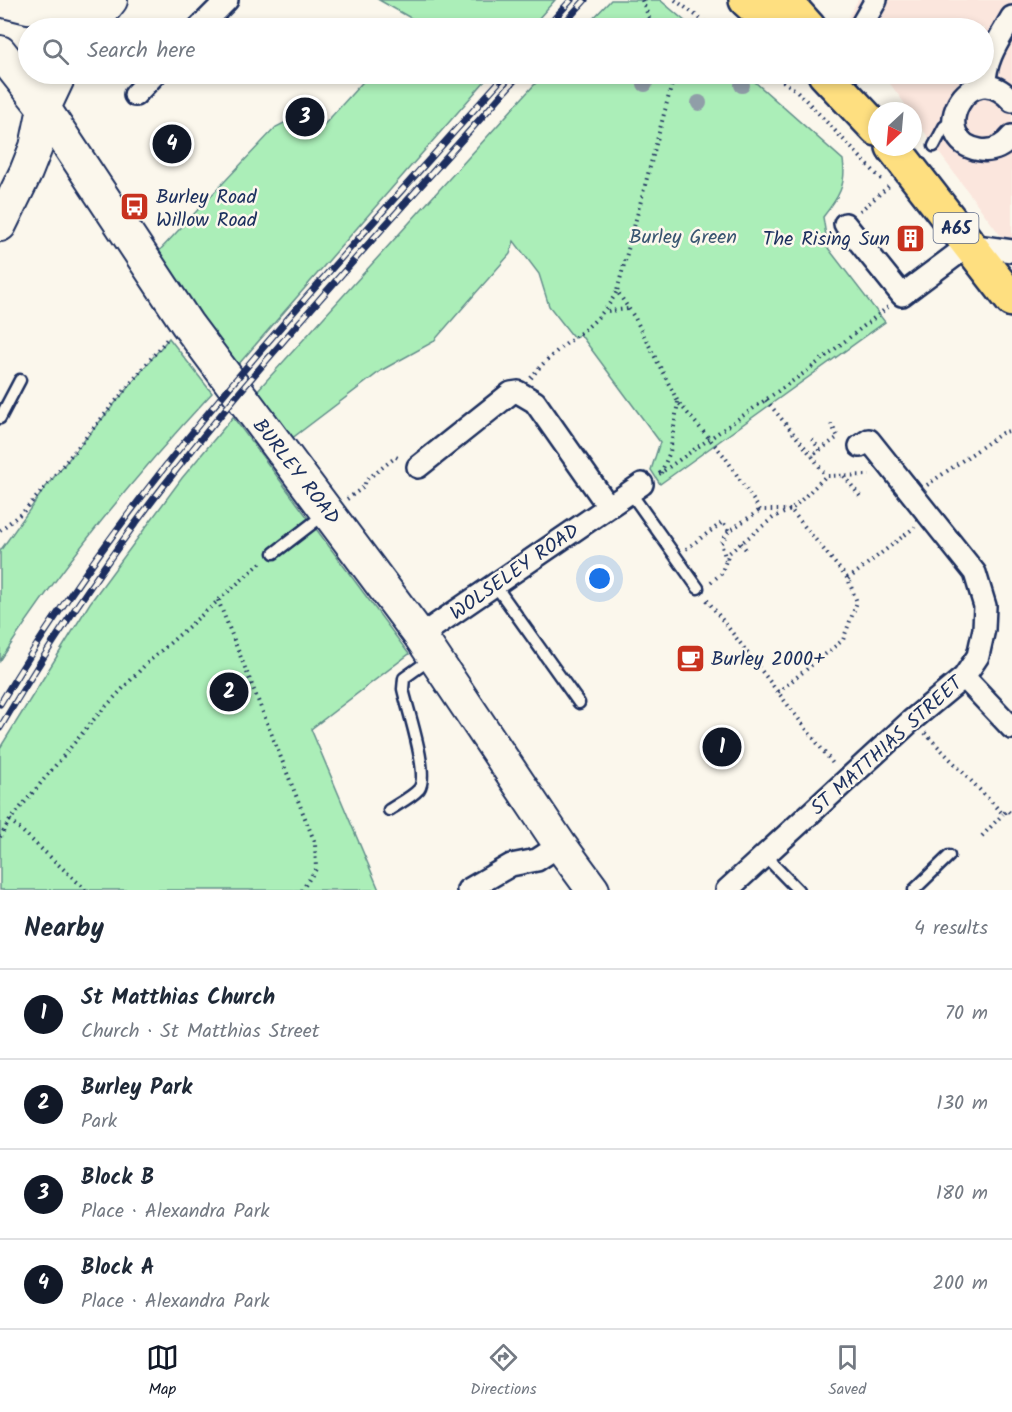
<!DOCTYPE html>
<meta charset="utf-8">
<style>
:root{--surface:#fff;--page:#f6f6f7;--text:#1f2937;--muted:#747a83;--line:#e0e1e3;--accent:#111827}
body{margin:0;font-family:Kalam,sans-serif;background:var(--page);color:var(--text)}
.compass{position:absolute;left:868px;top:102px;width:54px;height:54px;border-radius:50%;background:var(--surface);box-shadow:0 3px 9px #0003;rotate:206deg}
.you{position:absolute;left:600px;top:579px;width:21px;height:21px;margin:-15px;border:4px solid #fff;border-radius:50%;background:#1a73e8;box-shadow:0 0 0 9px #1a73e833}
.badge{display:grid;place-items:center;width:39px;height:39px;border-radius:50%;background:var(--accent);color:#fff;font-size:20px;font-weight:700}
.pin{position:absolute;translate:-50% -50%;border:3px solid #fff;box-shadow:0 2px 6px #0006}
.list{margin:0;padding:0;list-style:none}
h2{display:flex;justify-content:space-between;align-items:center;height:78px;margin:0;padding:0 24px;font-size:26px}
h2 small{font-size:20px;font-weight:400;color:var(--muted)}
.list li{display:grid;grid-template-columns:39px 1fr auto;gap:18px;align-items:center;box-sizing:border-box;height:90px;padding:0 24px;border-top:2px solid var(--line)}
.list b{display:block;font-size:22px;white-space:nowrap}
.list p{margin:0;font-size:20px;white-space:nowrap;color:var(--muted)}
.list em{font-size:20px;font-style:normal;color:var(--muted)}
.icon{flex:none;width:33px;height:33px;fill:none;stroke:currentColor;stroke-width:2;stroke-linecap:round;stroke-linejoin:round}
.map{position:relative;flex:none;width:1012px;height:890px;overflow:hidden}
.search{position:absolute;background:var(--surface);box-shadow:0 3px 9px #0003;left:18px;right:18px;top:18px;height:66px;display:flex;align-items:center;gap:15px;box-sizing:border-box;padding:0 21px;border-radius:33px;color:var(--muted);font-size:22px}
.sheet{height:438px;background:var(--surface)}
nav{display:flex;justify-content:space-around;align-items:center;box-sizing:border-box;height:84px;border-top:2px solid var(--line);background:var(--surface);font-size:16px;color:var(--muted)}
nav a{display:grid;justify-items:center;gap:3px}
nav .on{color:var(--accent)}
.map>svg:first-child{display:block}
.built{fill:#fbe6dd}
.green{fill:#abeeb8;stroke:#638e8b;stroke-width:1.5}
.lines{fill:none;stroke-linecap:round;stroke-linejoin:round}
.lane-casing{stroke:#1b2f5e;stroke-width:15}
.street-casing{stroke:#1b2f5e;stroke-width:26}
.secondary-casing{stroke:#1b2f5e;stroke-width:36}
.primary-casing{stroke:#1b2f5e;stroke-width:38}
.path{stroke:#1b2f5e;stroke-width:4;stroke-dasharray:1.5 4.5;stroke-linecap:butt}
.lane{stroke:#fbf7ec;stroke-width:10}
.street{stroke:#fbf7ec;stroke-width:21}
.secondary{stroke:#fbf7ec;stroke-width:32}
.primary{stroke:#fedf80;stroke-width:33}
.rail-casing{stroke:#1b2f5e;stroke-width:7}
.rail{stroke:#fbf7ec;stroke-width:4.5;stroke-dasharray:14;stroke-linecap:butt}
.tree{fill:#909ea8}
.labels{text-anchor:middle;stroke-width:5;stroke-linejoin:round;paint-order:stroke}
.shield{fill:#fbf7ec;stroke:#5e6b89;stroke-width:1.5}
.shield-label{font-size:18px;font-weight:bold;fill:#1b2f5e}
.poi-label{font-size:20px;fill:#1b2f5e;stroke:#fbf7ec;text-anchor:start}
.park-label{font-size:20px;fill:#385570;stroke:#fbf7ec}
.street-label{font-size:20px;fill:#1b2f5e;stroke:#fbf7ec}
</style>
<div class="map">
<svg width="1012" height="890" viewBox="0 0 1012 890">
<rect width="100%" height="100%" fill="#fbf7ec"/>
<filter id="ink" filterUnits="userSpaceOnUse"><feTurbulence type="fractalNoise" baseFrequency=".0167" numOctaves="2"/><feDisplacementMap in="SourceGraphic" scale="12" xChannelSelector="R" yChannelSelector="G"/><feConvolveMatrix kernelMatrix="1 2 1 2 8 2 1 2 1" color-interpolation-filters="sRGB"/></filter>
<g filter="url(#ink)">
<path class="built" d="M858 0H1012V251L934 146 913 115V111H910L883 74H984V28H849L845 23Z"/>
<path class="green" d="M379 0H555L530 28H411L416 21Z
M611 0H660L693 28H584Z
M370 74H491L237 366 160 261 159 251 276 127 294 118 322 127Z
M544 74H746L843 160C847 185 838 198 823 217L828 248 885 322 660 484 651 470 660 442 580 334 574 338 549 306 539 274 514 241 510 254 433 342 382 370 291 439 256 392Z
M169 338 212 393C134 477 62 565 0 661V551L45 488Z
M233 417 409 654 311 729 379 890H0V748L90 603 182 478Z"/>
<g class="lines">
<defs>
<path id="lane" d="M934 146 944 127 953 120
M0 418 20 380
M630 492 698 588
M274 553 326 513
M495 585 579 703
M389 810C398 804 412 797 419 789 430 774 407 708 403 689L404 678 432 658
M764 855 798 890
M914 890 949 856"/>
<path id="street" d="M199 28 227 0
M860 28 876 0
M985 86C984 60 999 40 1012 17
M135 95 155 74
M1012 101C969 51 924 141 980 150 993 152 1004 146 1012 136
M845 224 902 295 969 245 1012 251
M418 467 511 393 518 392 535 402 608 506
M420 636 642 484
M964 677 1012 728
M468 890 511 865 537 860 560 845
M727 890 912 720 964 677 978 656 984 629 985 606 975 573 869 440 860 446"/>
<path id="secondary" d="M0 0 28 7 67 10 91 0
M89 28 111 0
M0 52 44 108 187 324 420 636 560 845 593 890
M0 225 26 172 36 147 44 108 60 74"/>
<path id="primary" d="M746 0 777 28
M784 0 809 28
M825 74 877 129
M893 147 1012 300"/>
</defs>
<use href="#lane" class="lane-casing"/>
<use href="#street" class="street-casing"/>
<use href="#secondary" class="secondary-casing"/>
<use href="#primary" class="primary-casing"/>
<path class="path" d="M642 0 653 28
M675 0 713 28
M671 74 673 80 617 291 635 318 678 402 725 457 760 510H791
M773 74 797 91 884 182
M84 82 91 74
M860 211 889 186
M608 311 628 309
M531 378C557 342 596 332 617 291
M766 400 812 456
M812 439 820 450 812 456 826 476
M820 450 838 437 831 424
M661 473 670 452 678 402
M659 474 807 371 888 307
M844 476 860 496
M927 485 1002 433 1012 430
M347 499 364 487 366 480 396 457 400 459
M0 530 23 512 40 493 167 339
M741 543 747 551
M686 549 723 522 729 531
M726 560 721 543 729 531 760 510
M848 579 915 527
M711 582 721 574 729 553 774 517 791 510 826 476 870 475
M218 600 315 843 316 869 302 890
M707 600 834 765
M778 692 843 640 857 602 848 579 791 510
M925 733 1003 814 1007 810 1012 815
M10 820 86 890
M982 836 1003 814
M0 837 10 820 95 718 145 665 263 561"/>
<use href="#lane" class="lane"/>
<use href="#street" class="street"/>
<use href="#secondary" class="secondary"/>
<use href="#primary" class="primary"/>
<defs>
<path id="rail" d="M546 28 571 0
M560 28 585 0
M0 704C139 471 327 275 506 74
M0 728C49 645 103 565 162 488 274 344 400 211 520 74"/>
</defs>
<use href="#rail" class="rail-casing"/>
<use href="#rail" class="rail"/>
</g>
<g class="tree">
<circle cx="645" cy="84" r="8"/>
<circle cx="742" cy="85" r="8"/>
<circle cx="699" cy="103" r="8"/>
</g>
</g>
<defs>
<symbol id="bus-square" viewBox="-11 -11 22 22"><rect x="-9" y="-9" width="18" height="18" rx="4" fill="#c8321e" stroke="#fbf7ec"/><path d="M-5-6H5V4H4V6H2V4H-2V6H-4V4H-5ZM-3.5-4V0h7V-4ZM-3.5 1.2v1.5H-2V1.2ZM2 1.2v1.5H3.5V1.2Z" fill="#fff"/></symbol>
<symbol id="building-square" viewBox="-11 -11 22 22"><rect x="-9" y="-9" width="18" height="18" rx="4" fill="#c8321e" stroke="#fbf7ec"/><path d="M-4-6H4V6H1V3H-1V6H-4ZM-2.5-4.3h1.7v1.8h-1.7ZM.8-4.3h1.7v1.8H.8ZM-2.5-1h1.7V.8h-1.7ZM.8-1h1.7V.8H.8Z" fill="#fff"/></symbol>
<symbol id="cafe-square" viewBox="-11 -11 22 22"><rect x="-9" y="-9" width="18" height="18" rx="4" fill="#c8321e" stroke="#fbf7ec"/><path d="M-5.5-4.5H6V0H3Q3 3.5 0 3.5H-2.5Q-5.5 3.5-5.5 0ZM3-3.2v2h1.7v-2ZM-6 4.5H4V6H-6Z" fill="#fff"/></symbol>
</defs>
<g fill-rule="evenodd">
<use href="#bus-square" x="118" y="190" width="33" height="33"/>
<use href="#building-square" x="894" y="222" width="33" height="33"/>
<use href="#cafe-square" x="674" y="642" width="33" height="33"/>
</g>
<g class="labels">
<rect class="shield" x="933.5" y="213" width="45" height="30" rx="4.5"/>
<g class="shield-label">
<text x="956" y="234">A65</text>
</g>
<g class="poi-label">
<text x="156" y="203">Burley Road<tspan x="156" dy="23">Willow Road</tspan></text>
<text x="890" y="245" text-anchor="end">The Rising Sun</text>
<text x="711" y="665">Burley 2000+</text>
</g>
<g class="park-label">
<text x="683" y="243">Burley Green</text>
</g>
<g class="street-label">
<text transform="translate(297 471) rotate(52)" y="7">BURLEY ROAD</text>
<text transform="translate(514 571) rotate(-35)" y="7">WOLSELEY ROAD</text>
<text transform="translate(886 745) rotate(-42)" y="7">ST MATTHIAS STREET</text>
</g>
</g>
</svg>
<svg class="compass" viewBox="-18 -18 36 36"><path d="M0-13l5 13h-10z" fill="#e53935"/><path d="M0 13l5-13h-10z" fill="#747a83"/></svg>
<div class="you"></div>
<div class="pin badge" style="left:722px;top:747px">1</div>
<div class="pin badge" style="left:229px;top:692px">2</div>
<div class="pin badge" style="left:305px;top:117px">3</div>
<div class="pin badge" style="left:172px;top:144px">4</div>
<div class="search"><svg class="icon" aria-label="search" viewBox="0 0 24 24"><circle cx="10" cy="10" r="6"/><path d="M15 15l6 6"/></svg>Search here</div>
</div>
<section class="sheet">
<h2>Nearby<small>4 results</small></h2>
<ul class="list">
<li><span class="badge">1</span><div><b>St Matthias Church</b><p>Church · St Matthias Street</p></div><em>70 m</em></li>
<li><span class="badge">2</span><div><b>Burley Park</b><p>Park</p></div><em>130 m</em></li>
<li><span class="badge">3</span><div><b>Block B</b><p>Place · Alexandra Park</p></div><em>180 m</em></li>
<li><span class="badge">4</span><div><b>Block A</b><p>Place · Alexandra Park</p></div><em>200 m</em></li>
</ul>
</section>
<nav>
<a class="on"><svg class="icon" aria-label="map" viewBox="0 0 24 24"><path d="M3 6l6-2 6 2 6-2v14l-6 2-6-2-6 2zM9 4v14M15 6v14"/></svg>Map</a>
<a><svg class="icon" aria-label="directions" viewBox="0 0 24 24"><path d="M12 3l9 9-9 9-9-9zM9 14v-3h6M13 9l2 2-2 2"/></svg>Directions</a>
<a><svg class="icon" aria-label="saved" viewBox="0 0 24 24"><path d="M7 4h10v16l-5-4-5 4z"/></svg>Saved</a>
</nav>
